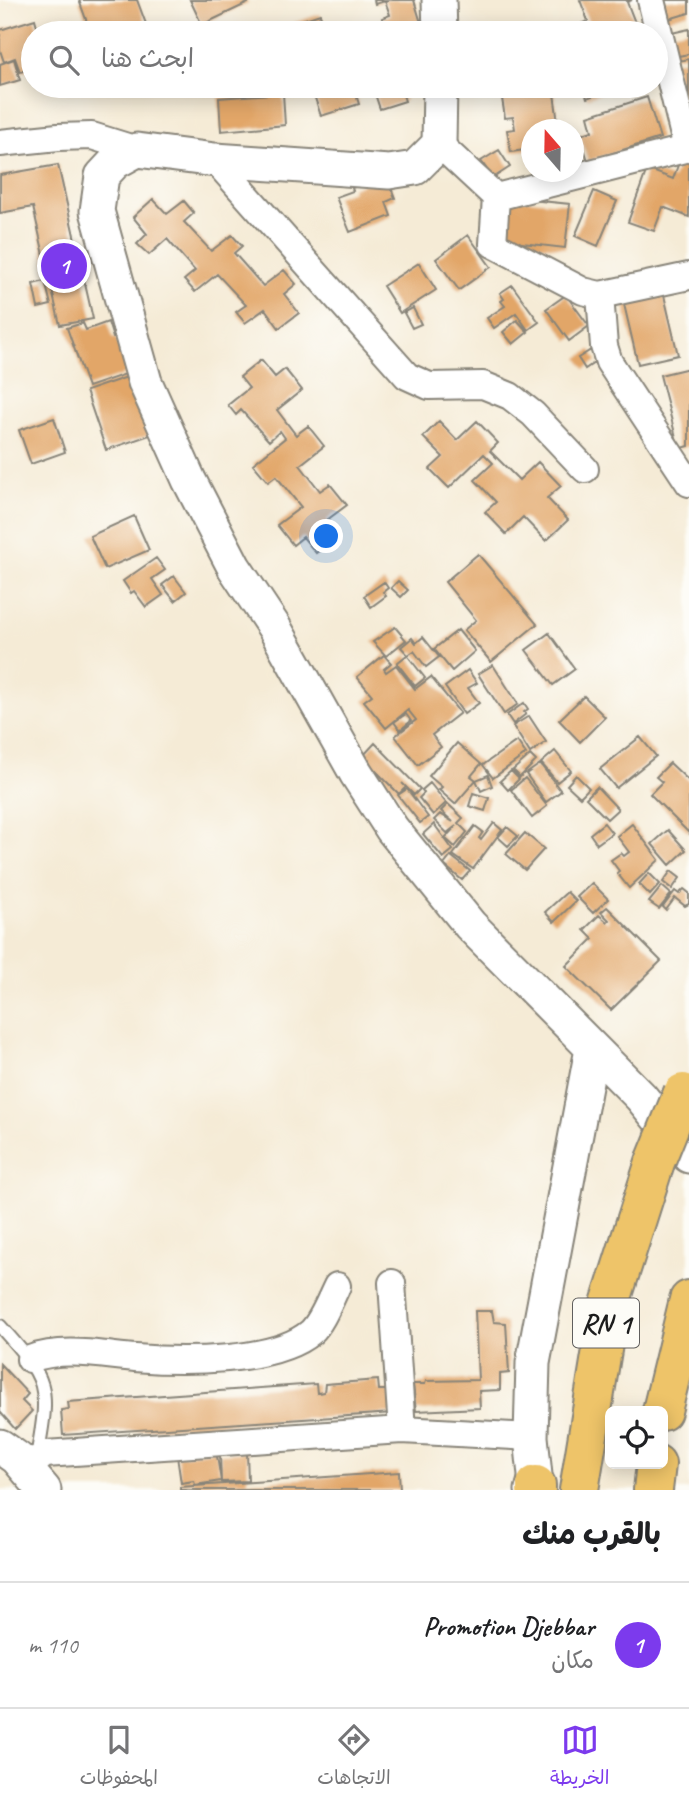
<!DOCTYPE html>
<html lang="ar">
<meta charset="utf-8">
<style>
:root{--surface:#fff;--page:#f6f6f6;--text:#202124;--muted:#757577;--line:#e0e0e0;--accent:#7c3aed}
body{margin:0;font-family:Caveat,"Playpen Sans Arabic",sans-serif;background:var(--page);color:var(--text);direction:rtl}
.controls{position:absolute;right:21px;bottom:21px;display:grid;overflow:hidden;border-radius:10px;box-shadow:0 4px 18px #0003}
.controls button{width:63px;height:63px;display:grid;place-items:center;padding:0;border:0;border-bottom:2px solid var(--line);background:var(--surface);color:var(--text);font:35px sans-serif}
.compass{position:absolute;left:521px;top:119px;width:63px;height:63px;border-radius:50%;background:var(--surface);box-shadow:0 4px 18px #0003;rotate:340deg}
.you{position:absolute;left:327px;top:537px;width:24px;height:24px;margin:-18px;border:5px solid #fff;border-radius:50%;background:#1a73e8;box-shadow:0 0 0 10px #1a73e833}
.badge{display:grid;place-items:center;width:46px;height:46px;border-radius:50%;background:var(--accent);color:#fff;font-size:23px;font-weight:700}
.pin{position:absolute;translate:-50% -50%;border:4px solid #fff;box-shadow:0 2px 7px #0006}
.list{margin:0;padding:0;list-style:none}
h2{display:flex;justify-content:space-between;align-items:center;height:91px;margin:0;padding:0 28px;font-size:30px}
h2 small{font-size:23px;font-weight:400;color:var(--muted)}
.list li{display:grid;grid-template-columns:46px 1fr auto;gap:21px;align-items:center;box-sizing:border-box;height:126px;padding:0 28px;border-top:2px solid var(--line)}
.list b{display:block;font-size:26px;white-space:nowrap}
.list p{margin:0;font-size:23px;white-space:nowrap;color:var(--muted)}
.list em{font-size:23px;font-style:normal;color:var(--muted)}
.icon{flex:none;width:38px;height:38px;fill:none;stroke:currentColor;stroke-width:2;stroke-linecap:round;stroke-linejoin:round}
.map{position:relative;flex:none;width:689px;height:1490px;overflow:hidden;direction:ltr}
.search{position:absolute;background:var(--surface);box-shadow:0 4px 18px #0003;left:21px;right:21px;top:21px;height:77px;display:flex;align-items:center;gap:18px;box-sizing:border-box;padding:0 24px;border-radius:38px;color:var(--muted);font-size:26px}
.sheet{height:217px;background:var(--surface)}
nav{display:flex;justify-content:space-around;align-items:center;box-sizing:border-box;height:98px;border-top:2px solid var(--line);background:var(--surface);font-size:19px;color:var(--muted)}
nav a{display:grid;justify-items:center;gap:4px}
nav .on{color:var(--accent)}
.map>svg:first-child{display:block}
.building{fill:#e2a667}
.lines{fill:none;stroke-linecap:round;stroke-linejoin:round}
.service-casing{stroke:#888479;stroke-width:16}
.minor-casing{stroke:#888479;stroke-width:30}
.tertiary-casing{stroke:#888479;stroke-width:37}
.trunk-casing{stroke:#888479;stroke-width:42}
.service{stroke:#fff;stroke-width:12}
.minor{stroke:#fff;stroke-width:26}
.tertiary{stroke:#fff;stroke-width:33}
.trunk{stroke:#eec469;stroke-width:38}
.trunk-bridge-casing{stroke:#888479;stroke-width:42;stroke-linecap:butt}
.trunk-bridge{stroke:#eec469;stroke-width:38}
.labels{text-anchor:middle;stroke-width:7;stroke-linejoin:round;paint-order:stroke}
.shield{fill:#fdfcf7;stroke:#605f5e;stroke-width:2}
.shield-label{font-size:28px;font-weight:bold;fill:#1c1c1c}
</style>
<div class="map">
<svg width="689" height="1490" viewBox="0 0 689 1490">
<rect width="100%" height="100%" fill="#fdfcf7"/>
<filter id="ink" filterUnits="userSpaceOnUse"><feTurbulence type="fractalNoise" baseFrequency=".0143" numOctaves="2"/><feDisplacementMap in="SourceGraphic" scale="14" xChannelSelector="R" yChannelSelector="G"/><feConvolveMatrix kernelMatrix="1 2 1 2 8 2 1 2 1" color-interpolation-filters="sRGB"/></filter>
<filter id="wash" filterUnits="userSpaceOnUse"><feTurbulence type="fractalNoise" baseFrequency=".00686" numOctaves="4" result="noise"/><feDisplacementMap in="SourceGraphic" scale="28" xChannelSelector="R" yChannelSelector="G"/><feGaussianBlur stdDeviation="1.57" result="paint"/><feColorMatrix in="noise" values="0 0 0 0 0 0 0 0 0 0 0 0 0 0 0 0 0 1.4 0 .05"/><feComposite in="paint" operator="in"/></filter>
<g filter="url(#wash)">
<rect width="100%" height="100%" fill="#f5ebd6"/>
<g id="blocks">
<path class="building" d="M79 0H137L149 32 91 33Z
M190 0H246L248 3 202 25Z
M374 0H414L424 33H386L382 18 390 15 385 1 375 4Z
M580 0H632L627 2 639 33H575L573 27 588 21Z
M655 0H689V13L662 21Z
M320 14 325 27 336 23 339 33H294L290 24Z
M35 19 39 33H33V68L20 72 15 58 4 62 0 50V30Z
M689 29V54L668 58 663 35Z
M14 59 20 80 0 86V64Z
M689 59V119L673 62Z
M311 86H353L359 104 321 116Z
M387 86H400L405 101 380 109 375 94 389 90Z
M541 86H553L559 130H531V149L511 152 507 130 515 129 513 117 505 118 501 92Z
M583 86H640L618 94 616 87 587 98Z
M283 93 285 125 221 131 219 98Z
M647 97 660 138 588 161 580 135 592 131 588 116Z
M499 150 510 167 493 178 481 161Z
M682 154 689 157V217L663 207 654 231 628 222 647 169 673 179Z
M58 165 93 319 60 325 33 207 0 213V175Z
M386 175 395 198 386 202 391 216 350 232 336 197 353 191 352 188Z
M594 191 617 201 598 246 575 236Z
M501 197 570 204 565 248 496 240Z
M153 199 167 214 184 201 194 213 184 222 211 251 232 235 242 246 234 253 263 286 284 270 296 284 284 294 299 313 279 328 265 309 245 323 236 312 246 305 217 274 195 292 184 280 195 271 167 239 149 255 137 244 147 234 133 217Z
M468 235 491 267 459 290 436 259Z
M419 263 436 290 400 313 383 286Z
M45 281 51 305 38 308 33 284Z
M512 285 539 322 528 330 516 313 494 328 487 318 505 306 501 301 504 299 500 293Z
M663 291 678 355 638 364 623 300Z
M566 295 589 326 569 341 546 309Z
M413 308 421 324 412 328 404 313Z
M517 320 528 332 513 344 503 332Z
M108 322 113 338 116 337 129 373 88 387 67 328 83 323 86 330Z
M591 350 597 361 585 369 578 358Z
M261 360 275 377 285 369 302 390 277 410 296 435 308 426 324 446 300 465 320 491 330 484 347 505 327 520 339 535 316 553 303 537 293 545 277 525 301 507 276 476 268 482 253 464 285 438 280 431 269 441 241 410 236 415 228 405 249 388 240 377Z
M689 368V446L679 449 660 375Z
M130 376 150 435 106 450 86 391Z
M54 418 65 452 31 464 19 430Z
M439 421 457 440 477 421 498 443 490 451 519 480 538 462 561 486 547 498 568 520 546 541 523 517 506 534 485 512 496 502 475 480 493 463 484 454 449 488 430 469 443 457 423 437Z
M134 516 149 550 105 569 90 536Z
M478 554 537 624 491 662 464 630 476 620 445 582Z
M156 558 165 570 152 579 163 595 146 607 134 591 131 593 123 581Z
M174 576 186 592 175 601 162 585Z
M398 581 408 590 401 597 391 588Z
M384 582 388 588 383 592 386 596 371 607 364 596Z
M395 627 406 640 386 656 373 642Z
M458 630 475 651 452 671 434 649Z
M549 633 575 669 553 685 526 650Z
M423 637 439 657 426 667 414 651 408 655 401 647 412 638 416 643Z
M384 655 391 663 384 669 386 672 396 665 415 689 431 677 460 713 432 735 441 747 418 765 395 736 416 720 408 710 386 728 364 701 372 695 357 677Z
M407 655 425 678 415 686 397 663Z
M493 665 518 704 504 714 478 674Z
M468 670 477 683 468 688 479 703 464 714 445 687Z
M584 696 605 717 580 742 559 720Z
M524 703 528 709 524 712 526 714 513 724 507 715Z
M406 714 411 721 400 730 394 722Z
M529 716 546 742 530 753 513 726Z
M640 737 656 756 616 788 600 769Z
M517 741 526 754 493 778 483 765Z
M375 743 420 789 414 795 402 783 406 787 399 794 362 757Z
M457 743 481 764 471 776 476 780 455 804 439 790 442 787 429 776Z
M555 751 571 771 557 782 541 763Z
M530 755 536 761 520 777 513 770Z
M670 763 689 781V833L650 794 662 782 656 777Z
M540 764 561 791 546 802 526 774Z
M511 771 519 779 508 790 500 781Z
M488 775 492 786 481 791 476 780Z
M576 775 589 788 580 797 567 785Z
M525 778 547 806 532 818 511 790Z
M430 783 446 803 433 815 419 798 424 793 422 790Z
M597 787 618 809 607 819 586 798Z
M407 789 428 817 420 823 398 795Z
M473 793 489 798 485 811 469 806Z
M448 804 463 818 458 823 467 832 455 847 445 838 456 826 447 833 434 820 440 814 453 822 441 811Z
M494 823 502 830 473 869 453 855 475 826 483 832 479 838 481 840Z
M604 823 612 833 597 844 590 834Z
M434 824 453 850 443 858 423 834Z
M632 824 659 860 629 888 617 873 619 871 611 860 621 853 624 856 629 852 617 836Z
M507 827 518 836 508 846 498 837Z
M668 830 686 850 670 865 652 844Z
M525 833 544 849 525 870 506 854Z
M451 856 470 871 462 880 444 865Z
M671 871 680 878 672 889 663 882Z
M649 873 660 884 650 895 639 884Z
M592 883 608 899 593 913 577 897Z
M662 886 671 894 659 909 649 902Z
M684 889 689 893V904L685 906 675 898 666 910 663 907 675 891 679 894Z
M567 892 576 901 554 922 545 912Z
M607 907 661 961 611 1010 566 966 593 939 584 930 599 915 607 922 609 920 601 912Z
M475 1311H492L494 1322 506 1323 509 1373 500 1374V1390L479 1391 480 1408 416 1411 413 1384H425L426 1381 478 1380Z
M0 1364 28 1394 22 1401 32 1411 15 1429 0 1412Z
M378 1380 379 1390H390L393 1413 63 1435 61 1410 69 1409 68 1402 316 1384 317 1393 324 1392 325 1384Z
M216 1450 221 1481 195 1485 194 1481 181 1483 177 1456Z
M247 1452 248 1481 221 1482 220 1454Z
M399 1472 400 1490H180V1487Z"/>
</g>
</g>
<g filter="url(#ink)">
<use href="#blocks" fill-opacity="0" stroke="#888479" stroke-width="2"/>
<g class="lines">
<defs>
<path id="service" d="M0 1326C49 1381 50 1385 37 1457"/>
<path id="minor" d="M651 0 687 148
M0 143 58 137 92 136 137 150
M439 144 496 197 493 244 583 291 600 295 689 276
M215 160 407 376 429 386 483 385 510 396 533 414 585 469
M496 197 689 148
M600 295 604 346 609 362 689 483
M392 1283 402 1430
M30 1359C63 1347 100 1355 135 1358 181 1362 275 1363 311 1332 322 1322 330 1300 337 1286
M17 1458 36 1461 45 1454 402 1430 531 1437"/>
<path id="tertiary" d="M439 0 440 33
M440 86 439 144 415 168 389 172 215 160 137 150 115 162 102 176 97 211 145 382 189 480 234 567 274 627 356 773 392 829 470 925 641 1097 689 1156
M0 1446 17 1458 44 1490
M532 1490 536 1485 531 1437 533 1363 592 1049"/>
<path id="trunk" d="M662 1411 689 1300
M536 1485V1490
M579 1490 609 1307 655 1162
M653 1490 656 1464"/>
</defs>
<use href="#service" class="service-casing"/>
<use href="#minor" class="minor-casing"/>
<use href="#tertiary" class="tertiary-casing"/>
<use href="#trunk" class="trunk-casing"/>
<use href="#service" class="service"/>
<use href="#minor" class="minor"/>
<use href="#tertiary" class="tertiary"/>
<use href="#trunk" class="trunk"/>
<defs>
<path id="trunk-bridge" d="M655 1162 683 1093"/>
</defs>
<use href="#trunk-bridge" class="trunk-bridge-casing"/>
<use href="#trunk-bridge" class="trunk-bridge"/>
</g>
</g>
<g class="labels">
<rect class="shield" x="573" y="1298.5" width="66" height="49" rx="5"/>
<g class="shield-label">
<text x="606" y="1333">RN 1</text>
</g>
</g>
</svg>
<div class="controls">
<button><svg class="icon" aria-label="locate" viewBox="0 0 24 24"><circle cx="12" cy="12" r="6"/><path d="M12 2v4M12 18v4M2 12h4M18 12h4"/></svg></button>
</div>
<svg class="compass" viewBox="-18 -18 36 36"><path d="M0-13l5 13h-10z" fill="#e53935"/><path d="M0 13l5-13h-10z" fill="#757577"/></svg>
<div class="you"></div>
<div class="pin badge" style="left:64px;top:266px">1</div>
<div class="search"><svg class="icon" aria-label="search" viewBox="0 0 24 24"><circle cx="10" cy="10" r="6"/><path d="M15 15l6 6"/></svg>ابحث هنا</div>
</div>
<section class="sheet">
<h2>بالقرب منك<small></small></h2>
<ul class="list">
<li><span class="badge">1</span><div><b>Promotion Djebbar</b><p>مكان</p></div><em>110 m</em></li>
</ul>
</section>
<nav>
<a class="on"><svg class="icon" aria-label="map" viewBox="0 0 24 24"><path d="M3 6l6-2 6 2 6-2v14l-6 2-6-2-6 2zM9 4v14M15 6v14"/></svg>الخريطة</a>
<a><svg class="icon" aria-label="directions" viewBox="0 0 24 24"><path d="M12 3l9 9-9 9-9-9zM9 14v-3h6M13 9l2 2-2 2"/></svg>الاتجاهات</a>
<a><svg class="icon" aria-label="saved" viewBox="0 0 24 24"><path d="M7 4h10v16l-5-4-5 4z"/></svg>المحفوظات</a>
</nav>
